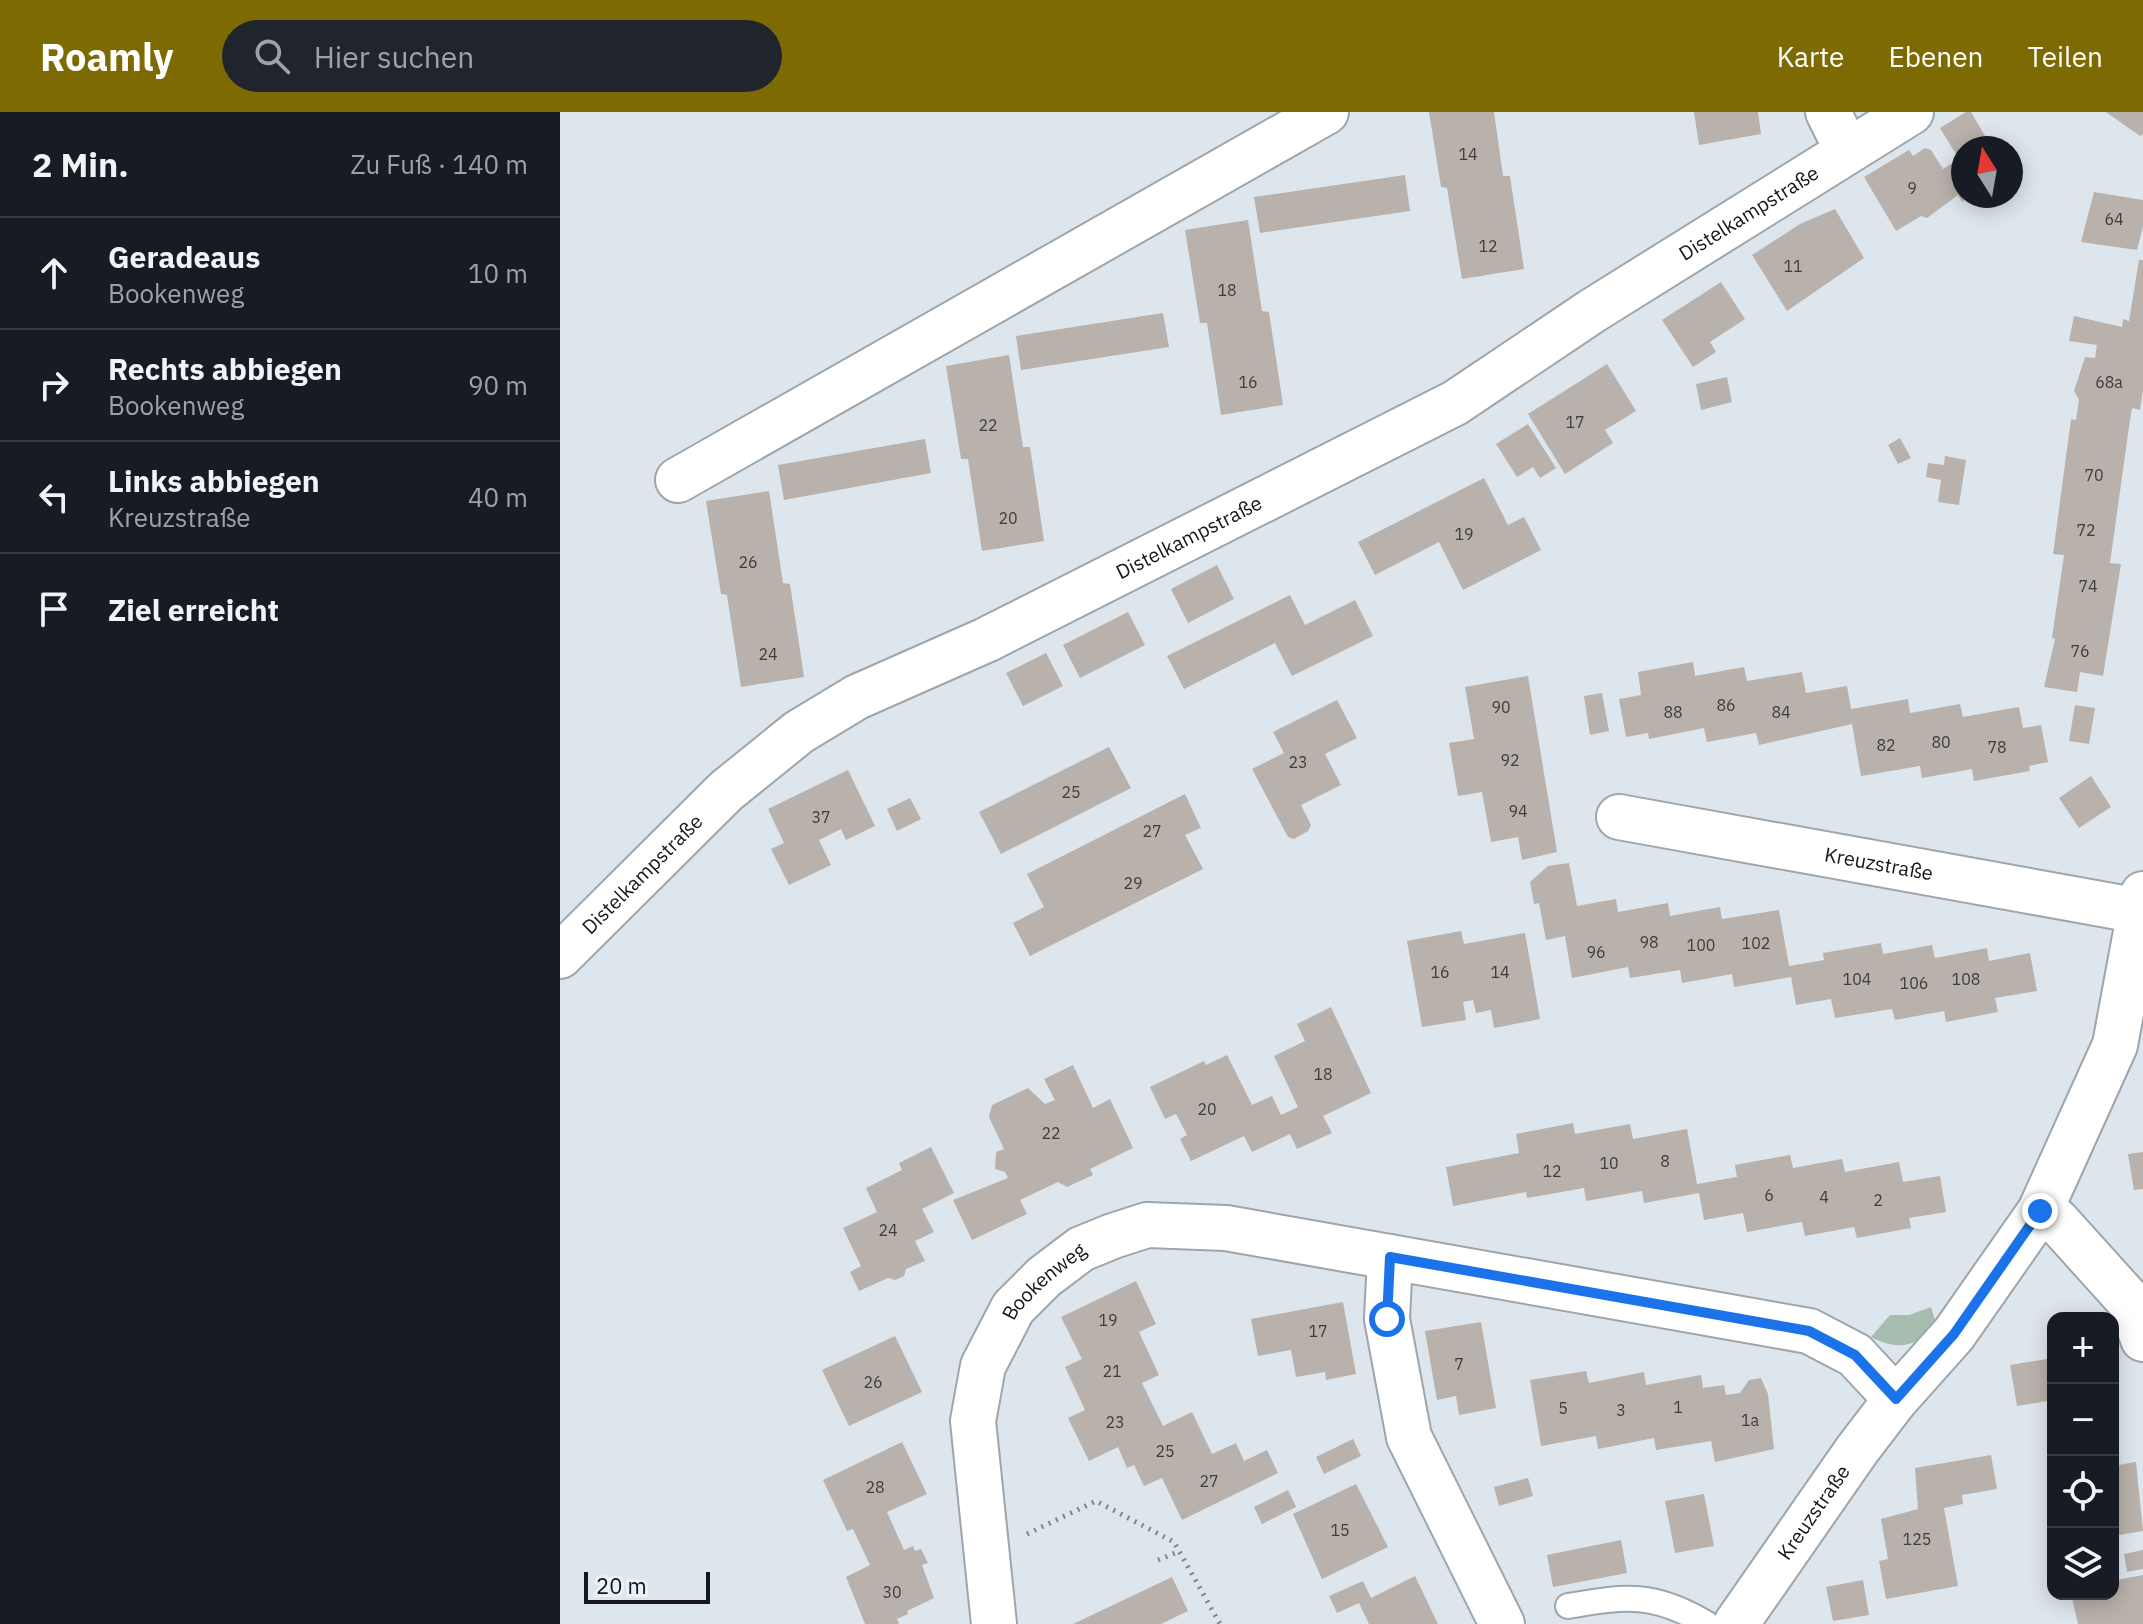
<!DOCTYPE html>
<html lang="de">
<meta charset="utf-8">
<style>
:root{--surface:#171b24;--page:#20242c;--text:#f1f3f6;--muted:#9ea1a6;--line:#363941;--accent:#7e6a02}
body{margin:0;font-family:"IBM Plex Sans",sans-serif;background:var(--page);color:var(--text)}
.controls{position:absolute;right:24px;bottom:24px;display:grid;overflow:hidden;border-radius:16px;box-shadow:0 4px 20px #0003}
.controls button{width:72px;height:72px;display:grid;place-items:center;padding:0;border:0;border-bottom:2px solid var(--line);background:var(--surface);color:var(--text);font:40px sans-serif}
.compass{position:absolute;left:1391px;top:24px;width:72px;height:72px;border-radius:50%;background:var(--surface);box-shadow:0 4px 20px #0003;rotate:349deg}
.scale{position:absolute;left:24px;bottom:20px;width:126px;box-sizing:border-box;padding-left:8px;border:4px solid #141619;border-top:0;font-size:22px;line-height:28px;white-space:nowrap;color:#141619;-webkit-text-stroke:6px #ebf3fa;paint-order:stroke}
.stop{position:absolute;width:24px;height:24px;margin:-18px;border:6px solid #1a73e8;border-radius:50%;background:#fff}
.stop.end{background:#1a73e8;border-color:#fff;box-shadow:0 2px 8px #0008}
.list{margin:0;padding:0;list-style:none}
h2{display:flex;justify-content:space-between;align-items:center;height:104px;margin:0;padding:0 32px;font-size:34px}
h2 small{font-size:26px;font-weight:400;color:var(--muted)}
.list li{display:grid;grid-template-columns:52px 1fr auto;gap:24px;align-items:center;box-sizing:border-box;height:112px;padding:0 32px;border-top:2px solid var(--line)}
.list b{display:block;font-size:30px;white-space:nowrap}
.list p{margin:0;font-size:26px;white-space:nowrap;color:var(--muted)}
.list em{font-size:26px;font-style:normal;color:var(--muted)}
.icon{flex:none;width:44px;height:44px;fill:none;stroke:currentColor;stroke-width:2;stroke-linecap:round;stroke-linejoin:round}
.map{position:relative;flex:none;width:1583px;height:1512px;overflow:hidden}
header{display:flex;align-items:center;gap:48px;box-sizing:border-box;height:112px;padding:0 40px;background:var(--accent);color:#fff}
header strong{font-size:38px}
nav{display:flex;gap:44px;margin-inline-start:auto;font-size:28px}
.search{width:560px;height:72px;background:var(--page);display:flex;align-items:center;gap:20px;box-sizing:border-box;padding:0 28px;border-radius:44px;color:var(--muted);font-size:30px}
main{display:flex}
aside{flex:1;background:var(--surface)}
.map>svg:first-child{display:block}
.green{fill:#a7bdaf}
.building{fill:#b9b1ab}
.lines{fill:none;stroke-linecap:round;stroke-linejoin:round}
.lane-casing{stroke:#9ea5ab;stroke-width:28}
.street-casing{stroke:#9ea5ab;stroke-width:48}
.path{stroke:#80868b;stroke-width:5;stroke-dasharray:2 6;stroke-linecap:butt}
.lane{stroke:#fff;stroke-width:24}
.street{stroke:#fff;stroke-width:44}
.route{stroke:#1a73e8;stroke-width:10}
.labels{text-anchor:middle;stroke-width:6;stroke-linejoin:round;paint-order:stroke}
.number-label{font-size:16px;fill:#3d3d3e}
.street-label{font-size:20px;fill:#141619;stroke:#ebf3fa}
</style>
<header>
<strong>Roamly</strong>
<div class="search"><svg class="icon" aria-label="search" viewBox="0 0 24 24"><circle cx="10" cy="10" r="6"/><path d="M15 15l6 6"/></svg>Hier suchen</div>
<nav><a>Karte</a><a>Ebenen</a><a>Teilen</a></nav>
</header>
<main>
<aside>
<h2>2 Min.<small>Zu Fuß · 140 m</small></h2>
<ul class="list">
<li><svg class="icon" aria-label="ahead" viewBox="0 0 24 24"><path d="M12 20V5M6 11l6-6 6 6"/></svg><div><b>Geradeaus</b><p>Bookenweg</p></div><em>10 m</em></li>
<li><svg class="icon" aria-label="right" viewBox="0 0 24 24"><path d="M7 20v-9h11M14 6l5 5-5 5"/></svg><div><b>Rechts abbiegen</b><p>Bookenweg</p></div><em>90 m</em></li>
<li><svg class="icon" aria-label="left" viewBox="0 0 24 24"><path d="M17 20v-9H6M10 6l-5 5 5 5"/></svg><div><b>Links abbiegen</b><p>Kreuzstraße</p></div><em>40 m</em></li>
<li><svg class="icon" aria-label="arrive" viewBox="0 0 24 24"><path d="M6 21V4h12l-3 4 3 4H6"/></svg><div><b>Ziel erreicht</b></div></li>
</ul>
</aside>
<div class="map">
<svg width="1583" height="1512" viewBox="0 0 1583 1512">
<rect width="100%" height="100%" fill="#dee6ed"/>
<path class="green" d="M1371 1195 1377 1214C1355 1235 1338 1239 1311 1225L1330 1203H1349Z"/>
<path class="building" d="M869 0H934L943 64H950L964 157 902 167 887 76 881 75Z
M1134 0H1198L1201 22 1139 33Z
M1406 0H1411L1432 36H1403V84H1411L1402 90 1398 83 1367 106 1361 104 1336 119 1304 65 1349 38 1353 44 1365 36 1371 38 1383 57 1399 47 1380 16Z
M1546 0H1583V22L1580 24Z
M845 63 850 99 700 121 694 85Z
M1534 80 1583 88V114L1577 138 1521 130Z
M1275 97 1304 146 1227 199 1192 143 1240 112Z
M688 108 702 199 709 200 723 293 661 303 647 211H640L625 118Z
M1579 148H1583V278L1580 298 1572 296 1569 315 1550 451 1561 452 1543 564 1520 560 1517 580 1484 575 1495 527 1492 526 1504 443 1493 442 1511 307 1516 308 1519 288 1514 279 1525 245 1535 246 1537 233 1509 229 1514 204 1562 215 1563 207 1569 209Z
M1161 170 1185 207 1150 230 1156 240 1133 255 1102 208Z
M603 201 609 235 461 258 456 224Z
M449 243 463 335H470L484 429 422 439 408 347H401L386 254Z
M1047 252 1076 299 1045 318 1053 331 1005 362 968 302Z
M1167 265 1172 290 1141 298 1136 272Z
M968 312 996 356 980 366 973 355 957 365 936 332Z
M1340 326 1351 346 1338 352 1328 333Z
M365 327 371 361 224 388 218 353Z
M1385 344 1406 348 1399 393 1378 390 1381 368 1366 365 1368 351 1384 353Z
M924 366 948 413 964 405 981 438 903 478 879 430 815 463 798 430Z
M209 379 223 471 230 472 244 565 181 575 167 483 161 482 146 389Z
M657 453 674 487 628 511 611 477Z
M730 483 745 513 795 488 813 524 732 564 715 531 624 577 607 544Z
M568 500 585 533 520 566 503 533Z
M486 541 503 574 463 594 446 561Z
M1133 550 1135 564 1184 555 1187 569 1242 560 1246 581 1287 574 1291 597 1348 587 1350 601 1400 592 1403 605 1459 595 1463 616 1481 613 1488 650 1469 654 1470 659 1414 669 1412 657 1362 666 1360 654 1301 664 1292 612 1199 633 1196 621 1147 630 1144 616 1089 627 1088 621 1066 625 1059 587 1081 583 1078 560Z
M968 564 997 740 962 748 958 725 931 730 922 680 898 684 889 631 914 627 905 575Z
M1042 581 1049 619 1030 623 1024 584Z
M777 588 797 626 765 642 781 673 741 693 751 713 748 719 734 727 728 725 692 657 724 641 713 620Z
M1515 593 1535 596 1529 632 1509 629Z
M549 635 571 676 441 742 419 700Z
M288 658 315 714 286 728 281 717 259 728 271 753 229 773 211 737 224 731 208 697Z
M1531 664 1551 695 1519 716 1499 686Z
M625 682 641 716 625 723 643 757 470 844 453 811 484 795 467 762Z
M350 686 361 707 337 719 327 697Z
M1009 751 1017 794 1056 787 1058 800 1108 791 1110 804 1160 795 1162 807 1219 798 1229 854 1264 848 1263 841 1321 831 1323 842 1372 833 1375 846 1427 836 1429 849 1470 841 1477 879 1435 886 1438 900 1386 910 1384 899 1335 908 1332 897 1275 906 1271 887 1236 893 1231 865 1174 875 1172 862 1122 871 1120 858 1070 866 1068 855 1012 866 1005 824 986 828 979 791 974 792 970 770 988 754Z
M901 819 904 832 965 821 980 907 934 916 931 898 916 901 913 888 903 890 906 908 862 915 847 829Z
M771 895 811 981 763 1004 772 1021 737 1037 730 1022 692 1040 684 1024 631 1049 620 1027 627 1023 616 1002 605 1007 590 975 644 949 646 953 667 943 692 993 712 984 721 1003 738 995 714 944 745 929 737 912Z
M513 953 533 996 550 987 573 1036 530 1057 533 1063 507 1075 498 1070 460 1088 467 1102 412 1128 393 1088 448 1066 445 1060 435 1057 436 1040 444 1037 429 1005 432 993 468 976 485 992 495 988 484 967Z
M1013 1011 1015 1022 1070 1012 1073 1027 1127 1017 1137 1072 1177 1065 1175 1053 1230 1043 1233 1056 1282 1047 1285 1060 1339 1050 1343 1070 1380 1064 1386 1100 1349 1106 1351 1116 1297 1126 1294 1115 1245 1124 1242 1110 1187 1120 1183 1101 1144 1108 1139 1081 1084 1091 1082 1079 1026 1089 1024 1076 967 1086 966 1080 893 1094 886 1055 959 1041 956 1022Z
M371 1035 394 1081 362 1097 374 1120 355 1129 365 1149 346 1157 344 1164 335 1168 328 1166 299 1179 290 1160 301 1154 283 1116 317 1100 306 1076 342 1058 339 1051Z
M1583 1040V1077L1574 1078 1568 1042Z
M576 1169 596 1212 579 1220 599 1263 582 1271 603 1314 632 1300 652 1342 676 1331 684 1349 707 1338 718 1361 622 1408 602 1366 584 1374 574 1353 567 1356 558 1335 529 1349 508 1306 525 1298 505 1255 522 1247 501 1205Z
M783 1190 796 1262 766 1268 765 1260 736 1265 731 1238 698 1244 691 1207Z
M921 1210 936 1296 899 1303 896 1284 877 1288 865 1219Z
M335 1224 362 1280 289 1314 262 1258Z
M1493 1246V1315H1491L1487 1289 1457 1294 1450 1253Z
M1026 1259 1029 1271 1084 1260 1086 1273 1141 1263 1143 1276 1164 1273 1166 1283 1180 1281 1189 1268 1201 1266 1208 1282 1214 1337 1155 1350 1151 1329 1096 1338 1094 1326 1038 1337 1036 1324 981 1334 970 1268Z
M793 1327 801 1344 764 1362 756 1345Z
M342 1330 367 1382 327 1400 344 1438 353 1434 355 1439 361 1437 368 1451 362 1453 374 1486 347 1499 348 1502 337 1507 339 1512H305L286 1465 310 1453 293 1417 287 1419 263 1368Z
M1431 1343 1437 1377 1402 1383 1403 1392 1384 1396 1398 1474 1326 1487 1319 1449 1328 1447 1321 1407 1358 1397 1355 1356Z
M1576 1350 1583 1419 1553 1424V1354Z
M968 1366 973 1384 939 1394 934 1375Z
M796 1372 828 1435 762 1467 733 1402Z
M728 1378 736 1395 702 1412 694 1395Z
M1144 1382 1154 1434 1115 1441 1105 1389Z
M1061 1428 1067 1461 993 1475 987 1443Z
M1583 1438V1457L1567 1460 1564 1442Z
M1583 1463V1512H1518L1511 1482H1553V1464L1557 1468Z
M855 1464 878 1512H809L799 1491 777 1501 769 1484 803 1469 811 1486Z
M612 1465 628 1499 601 1512H513Z
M1303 1468 1309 1503 1273 1509 1266 1475Z"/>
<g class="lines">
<defs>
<path id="lane" d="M1008 1494C1066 1484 1094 1480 1147 1512"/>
<g id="street">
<path d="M1268 0 1287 38"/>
<path d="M118 368 766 0"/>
<path id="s1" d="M1059 705 1580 799"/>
<path id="s2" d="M0 844 166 679 239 620 297 585 426 528 895 291 1032 199 1351 0"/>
<path d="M1480 1099 1497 1109 1570 1190 1583 1227"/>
<path d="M830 1145 827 1207 849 1325 942 1512"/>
<path id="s3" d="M434 1512 413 1309 423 1254 453 1196 484 1165 521 1137 553 1124 587 1113 666 1116 1249 1219 1295 1243 1336 1287"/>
<path id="s4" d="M1176 1512 1297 1338 1336 1287 1394 1222 1480 1099 1555 933 1583 782"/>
</g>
</defs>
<use href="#lane" class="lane-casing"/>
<use href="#street" class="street-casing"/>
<path class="path" d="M467 1422 536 1389 614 1430 660 1512
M598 1448 620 1439"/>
<use href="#lane" class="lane"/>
<use href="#street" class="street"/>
</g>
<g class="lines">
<path class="route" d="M827 1207 830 1145 1249 1219 1295 1243 1336 1287 1394 1222 1480 1099"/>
</g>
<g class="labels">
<g class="number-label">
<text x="908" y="48">14</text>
<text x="1352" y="82">9</text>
<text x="1554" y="113">64</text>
<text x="928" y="140">12</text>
<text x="1233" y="160">11</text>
<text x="667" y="184">18</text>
<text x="688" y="276">16</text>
<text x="1549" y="276">68a</text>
<text x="1015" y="316">17</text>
<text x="428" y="319">22</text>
<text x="1534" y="369">70</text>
<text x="448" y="412">20</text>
<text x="1526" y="424">72</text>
<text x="904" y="428">19</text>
<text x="188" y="456">26</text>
<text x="1528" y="480">74</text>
<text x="1520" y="545">76</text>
<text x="208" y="548">24</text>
<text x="1166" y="599">86</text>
<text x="941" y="601">90</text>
<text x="1113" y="606">88</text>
<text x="1221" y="606">84</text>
<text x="1381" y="636">80</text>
<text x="1326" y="639">82</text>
<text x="1437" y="641">78</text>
<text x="950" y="654">92</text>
<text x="738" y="656">23</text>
<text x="511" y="686">25</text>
<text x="958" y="705">94</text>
<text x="261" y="711">37</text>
<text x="592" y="725">27</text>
<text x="573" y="777">29</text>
<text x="1089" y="836">98</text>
<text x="1196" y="837">102</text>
<text x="1141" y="839">100</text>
<text x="1036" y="846">96</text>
<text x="880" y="866">16</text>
<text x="940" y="866">14</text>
<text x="1297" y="873">104</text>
<text x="1406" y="873">108</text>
<text x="1354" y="877">106</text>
<text x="763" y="968">18</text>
<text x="647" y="1003">20</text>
<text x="491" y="1027">22</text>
<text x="1105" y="1055">8</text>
<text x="1049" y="1057">10</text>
<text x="992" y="1065">12</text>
<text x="1209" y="1089">6</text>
<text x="1264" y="1091">4</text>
<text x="1318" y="1094">2</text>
<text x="328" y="1124">24</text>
<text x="548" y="1214">19</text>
<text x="758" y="1225">17</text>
<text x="899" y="1258">7</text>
<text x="552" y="1265">21</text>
<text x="313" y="1276">26</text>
<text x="1118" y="1301">1</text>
<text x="1003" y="1302">5</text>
<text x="1061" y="1304">3</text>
<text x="1190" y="1314">1a</text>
<text x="555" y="1316">23</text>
<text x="605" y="1345">25</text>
<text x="649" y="1375">27</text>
<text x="315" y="1381">28</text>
<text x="780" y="1424">15</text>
<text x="1357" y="1433">125</text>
<text x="332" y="1486">30</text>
</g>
<g class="street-label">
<text dy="7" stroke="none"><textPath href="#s2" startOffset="1412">Distelkampstraße</textPath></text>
<text dy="7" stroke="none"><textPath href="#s2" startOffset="764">Distelkampstraße</textPath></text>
<text dy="7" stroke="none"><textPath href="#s1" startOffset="264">Kreuzstraße</textPath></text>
<text dy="7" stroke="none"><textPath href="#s2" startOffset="116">Distelkampstraße</textPath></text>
<text dy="7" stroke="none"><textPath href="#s3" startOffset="366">Bookenweg</textPath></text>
<text dy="7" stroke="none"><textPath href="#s4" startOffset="136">Kreuzstraße</textPath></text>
</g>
</g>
</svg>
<div class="controls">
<button>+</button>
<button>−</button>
<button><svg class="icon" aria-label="locate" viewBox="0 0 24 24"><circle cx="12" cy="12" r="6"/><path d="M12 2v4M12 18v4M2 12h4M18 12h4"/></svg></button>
<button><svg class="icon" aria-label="layers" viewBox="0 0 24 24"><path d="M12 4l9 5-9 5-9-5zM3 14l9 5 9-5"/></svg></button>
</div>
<svg class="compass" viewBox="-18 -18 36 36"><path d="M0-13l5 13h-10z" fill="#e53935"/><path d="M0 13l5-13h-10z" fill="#9ea1a6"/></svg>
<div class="scale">20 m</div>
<div class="stop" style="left:827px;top:1207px"></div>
<div class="stop end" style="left:1480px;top:1099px"></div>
</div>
</main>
